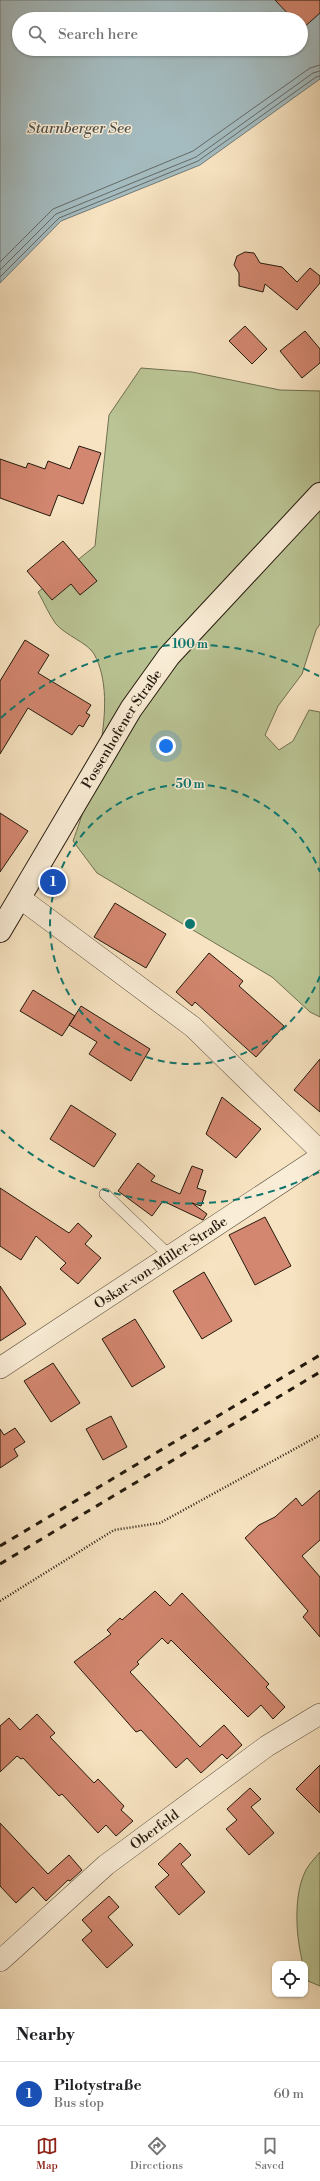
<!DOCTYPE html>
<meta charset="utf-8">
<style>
:root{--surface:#fff;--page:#f6f6f6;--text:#202124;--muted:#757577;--line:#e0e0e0;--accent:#8f2418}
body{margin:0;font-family:"Libre Bodoni",serif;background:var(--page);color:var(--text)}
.controls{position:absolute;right:12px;bottom:12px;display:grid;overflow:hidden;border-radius:8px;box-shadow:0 1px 3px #0004}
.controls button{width:36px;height:36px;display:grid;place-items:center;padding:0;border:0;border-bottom:1px solid var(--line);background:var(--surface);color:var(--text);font:20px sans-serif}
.you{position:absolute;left:166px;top:746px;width:14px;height:14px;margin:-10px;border:3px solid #fff;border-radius:50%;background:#1a73e8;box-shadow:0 0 0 6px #1a73e833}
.badge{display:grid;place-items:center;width:26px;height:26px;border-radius:50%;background:var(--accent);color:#fff;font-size:13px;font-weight:700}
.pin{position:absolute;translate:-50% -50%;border:2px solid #fff;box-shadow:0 1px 4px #0006}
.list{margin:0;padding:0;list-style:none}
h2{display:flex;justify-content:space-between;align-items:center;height:52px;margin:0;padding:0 16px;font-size:17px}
h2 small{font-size:13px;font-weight:400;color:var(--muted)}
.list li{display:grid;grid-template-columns:26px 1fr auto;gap:12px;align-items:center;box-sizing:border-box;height:64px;padding:0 16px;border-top:1px solid var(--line)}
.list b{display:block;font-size:15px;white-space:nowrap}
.list p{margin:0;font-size:13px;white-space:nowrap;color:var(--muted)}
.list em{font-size:13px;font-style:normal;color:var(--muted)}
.icon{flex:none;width:22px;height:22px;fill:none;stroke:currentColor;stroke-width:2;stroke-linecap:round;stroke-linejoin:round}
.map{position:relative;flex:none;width:320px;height:2009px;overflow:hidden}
.search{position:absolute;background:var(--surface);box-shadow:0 1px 3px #0004;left:12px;right:12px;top:12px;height:44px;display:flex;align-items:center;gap:10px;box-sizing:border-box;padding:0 14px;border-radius:22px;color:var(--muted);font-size:15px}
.sheet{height:116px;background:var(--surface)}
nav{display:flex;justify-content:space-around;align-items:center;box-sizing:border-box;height:56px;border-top:1px solid var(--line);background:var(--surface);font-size:11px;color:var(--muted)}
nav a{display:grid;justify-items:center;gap:2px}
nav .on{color:var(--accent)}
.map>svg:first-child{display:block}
.green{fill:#bac494;stroke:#6f6f50}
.water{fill:#a4bbbf;stroke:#717b78;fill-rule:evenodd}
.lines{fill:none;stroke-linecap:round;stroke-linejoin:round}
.shore{stroke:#646a66;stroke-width:1}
.building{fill:#d38770;stroke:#241a0d}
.lane-casing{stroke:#594c3a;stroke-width:12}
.street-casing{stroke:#594c3a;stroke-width:22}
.secondary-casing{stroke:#241a0d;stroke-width:24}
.path{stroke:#241a0d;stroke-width:2.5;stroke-dasharray:1 2;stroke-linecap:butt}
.lane{stroke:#faedd7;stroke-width:11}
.street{stroke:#faedd7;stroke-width:21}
.secondary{stroke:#faedd7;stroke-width:22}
.rail{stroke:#241a0d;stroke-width:3;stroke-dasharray:7 7;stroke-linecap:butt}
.ring{fill:none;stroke:#0f766e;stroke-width:2;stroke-dasharray:7 5}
.labels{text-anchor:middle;stroke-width:3;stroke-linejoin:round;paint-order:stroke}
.street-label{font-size:14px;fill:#241a0d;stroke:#faedd7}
.water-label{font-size:15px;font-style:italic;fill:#51524b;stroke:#faedd7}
.centre{fill:#0f766e;stroke:#faedd7;stroke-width:2}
.ring-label{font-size:12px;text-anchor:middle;font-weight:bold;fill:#0f766e;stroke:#faedd7;stroke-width:3;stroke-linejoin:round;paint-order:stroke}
</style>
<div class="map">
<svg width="320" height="2009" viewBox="0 0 320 2009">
<rect width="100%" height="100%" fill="#f7e3c1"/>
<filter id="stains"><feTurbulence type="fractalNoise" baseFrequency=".005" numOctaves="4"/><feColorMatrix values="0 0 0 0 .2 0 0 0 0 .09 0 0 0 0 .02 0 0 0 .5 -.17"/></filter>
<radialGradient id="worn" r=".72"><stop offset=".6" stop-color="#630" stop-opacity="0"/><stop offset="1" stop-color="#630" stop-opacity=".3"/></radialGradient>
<path class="green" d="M141 368 192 372 280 390 320 391V624L316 630 302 674 278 706 265 735 279 750 293 741 309 710 320 712V1017L310 1012 272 977 97 873 73 841C90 793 121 702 94 654 88 643 65 635 56 624 49 615 44 602 38 592L95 546 109 415Z
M320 1852V1986L308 1981 305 1964H303C296 1938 293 1897 305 1872 308 1865 315 1858 320 1852Z"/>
<path class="water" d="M0 0H320V79L200 165 61 221 0 283ZM19 19H301V49H19Z"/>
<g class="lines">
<path class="shore" d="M0 262 53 209 193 151 310 68 320 65
M0 270 56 214 196 157 313 73 320 71
M0 277 59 218 198 161 316 77 320 76"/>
</g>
<path class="building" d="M275 0H320V13L302 29 301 19H293Z
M245 252 254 253 260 263 282 267 297 282 310 268 320 276V283L297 310 265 284 263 292 239 286V273L234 265 237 256Z
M245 326 267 349 252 364 229 341Z
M305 331 320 349V363L302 378 280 351Z
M79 446 101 453 83 504 58 495 50 516 0 498V459L26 468 28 463 45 469 48 461 70 469Z
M63 541 97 581 80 595 71 584 52 600 27 571Z
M25 640 49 655 38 673 91 705 86 713 90 715 83 727 79 725 72 735 28 708 0 754V681Z
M0 813 28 831 0 872Z
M115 903 166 934 146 968 94 937Z
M209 953 243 981 239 986 284 1026 256 1057 195 1002 192 1006 176 992Z
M33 990 75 1016 62 1036 20 1011Z
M81 1006 150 1049 131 1081 89 1054 97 1042 69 1025Z
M320 1059V1112L294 1090Z
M222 1097 261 1129 236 1158 206 1134Z
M71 1105 116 1134 94 1167 50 1139Z
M138 1163 155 1176 151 1181 180 1194 192 1166 203 1170 197 1188 206 1191 201 1206 192 1203 207 1214 203 1220 163 1201 152 1216 118 1191Z
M0 1188 69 1233 78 1223 92 1236 85 1244 101 1258 78 1284 60 1269 66 1263 36 1236 21 1260 0 1246Z
M265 1217 291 1266 255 1285 229 1235Z
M204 1272 232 1321 202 1339 173 1291Z
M0 1286 26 1324 0 1341Z
M135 1319 165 1367 132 1387 102 1339Z
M53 1363 80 1403 51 1422 24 1381Z
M111 1416 127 1447 103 1460 86 1429Z
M15 1428 25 1442 14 1449 18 1456 0 1468V1429L4 1435Z
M320 1490V1540L302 1556 320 1577V1637L303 1617 308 1611 245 1538 259 1525 275 1517 296 1498 302 1506Z
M155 1591 170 1606 182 1593 269 1684 266 1687 285 1707 273 1719 261 1705 248 1717 171 1640 168 1644 162 1638 137 1662 139 1664 130 1672 200 1747 224 1725 242 1745 227 1759 222 1754 201 1773 187 1758 176 1768 141 1730 136 1732 74 1662 111 1634 107 1630 120 1618 122 1620Z
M37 1714 55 1733 50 1737 94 1783 98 1779 124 1806 121 1810 133 1821 116 1836 106 1825 98 1833 62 1794 59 1796 23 1758 21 1759 17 1756 0 1772V1726L9 1718 20 1730Z
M320 1765V1813L296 1789Z
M250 1788 261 1799 251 1807 274 1833 249 1855 226 1829 237 1820 227 1809Z
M0 1823 48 1874 69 1855 82 1870 70 1881 68 1880 46 1901 33 1887 16 1903 0 1886Z
M180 1843 191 1855 181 1864 205 1892 179 1915 155 1887 169 1875 158 1864Z
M109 1896 119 1907 108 1917 133 1945 107 1968 82 1940 92 1931 82 1920Z"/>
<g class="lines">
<defs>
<path id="lane" d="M105 1194 170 1256"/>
<g id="street">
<path d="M20 898 193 1027 320 1151"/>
<path id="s1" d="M0 1368 320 1157"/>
<path id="s2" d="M0 1961 106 1865 267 1746 320 1714"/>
</g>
<g id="secondary">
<path id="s3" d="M0 931 131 709 169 656 320 494"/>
</g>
</defs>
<use href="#lane" class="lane-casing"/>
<use href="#street" class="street-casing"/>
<use href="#secondary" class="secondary-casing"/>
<path class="path" d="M0 1601 114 1530 160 1523 320 1435"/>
<use href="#lane" class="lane"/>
<use href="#street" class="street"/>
<use href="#secondary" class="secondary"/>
<path class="rail" d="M0 1546 320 1355
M0 1564 320 1372"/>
</g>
<g class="ring">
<path d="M320 976A140 140 0 1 1 320 872"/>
<path d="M319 1172A280 280 0 0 1 1 1130M1 718A280 280 0 0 1 319 676"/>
</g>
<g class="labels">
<g class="street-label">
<text dy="5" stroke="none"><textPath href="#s3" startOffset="236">Possenhofener Straße</textPath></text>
<text dy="5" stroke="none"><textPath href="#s1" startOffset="192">Oskar-von-Miller-Straße</textPath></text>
<text dy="5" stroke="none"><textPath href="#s2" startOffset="203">Oberfeld</textPath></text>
</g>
<g class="water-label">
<text x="79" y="133">Starnberger See</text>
</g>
</g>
<circle cx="190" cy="924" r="6" class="centre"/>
<g class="ring-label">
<text x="190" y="648">100 m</text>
<text x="190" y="788">50 m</text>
</g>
<rect width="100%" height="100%" filter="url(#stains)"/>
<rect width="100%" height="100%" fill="url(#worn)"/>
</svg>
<div class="controls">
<button><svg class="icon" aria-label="locate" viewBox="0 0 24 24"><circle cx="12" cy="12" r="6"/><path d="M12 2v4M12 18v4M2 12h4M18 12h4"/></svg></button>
</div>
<div class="you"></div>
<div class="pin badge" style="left:53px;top:882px;background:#1a4fb4">1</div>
<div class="search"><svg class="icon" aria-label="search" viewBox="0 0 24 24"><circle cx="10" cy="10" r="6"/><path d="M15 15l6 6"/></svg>Search here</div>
</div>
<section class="sheet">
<h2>Nearby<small></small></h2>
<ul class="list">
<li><span class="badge" style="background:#1a4fb4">1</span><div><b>Pilotystraße</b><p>Bus stop</p></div><em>60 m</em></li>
</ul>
</section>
<nav>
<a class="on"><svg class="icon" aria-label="map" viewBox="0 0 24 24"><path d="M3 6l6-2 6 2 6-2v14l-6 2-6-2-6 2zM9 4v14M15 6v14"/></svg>Map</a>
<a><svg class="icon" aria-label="directions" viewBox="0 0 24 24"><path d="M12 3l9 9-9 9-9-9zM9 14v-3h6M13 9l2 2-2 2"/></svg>Directions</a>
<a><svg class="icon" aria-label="saved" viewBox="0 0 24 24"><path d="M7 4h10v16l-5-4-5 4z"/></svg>Saved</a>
</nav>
